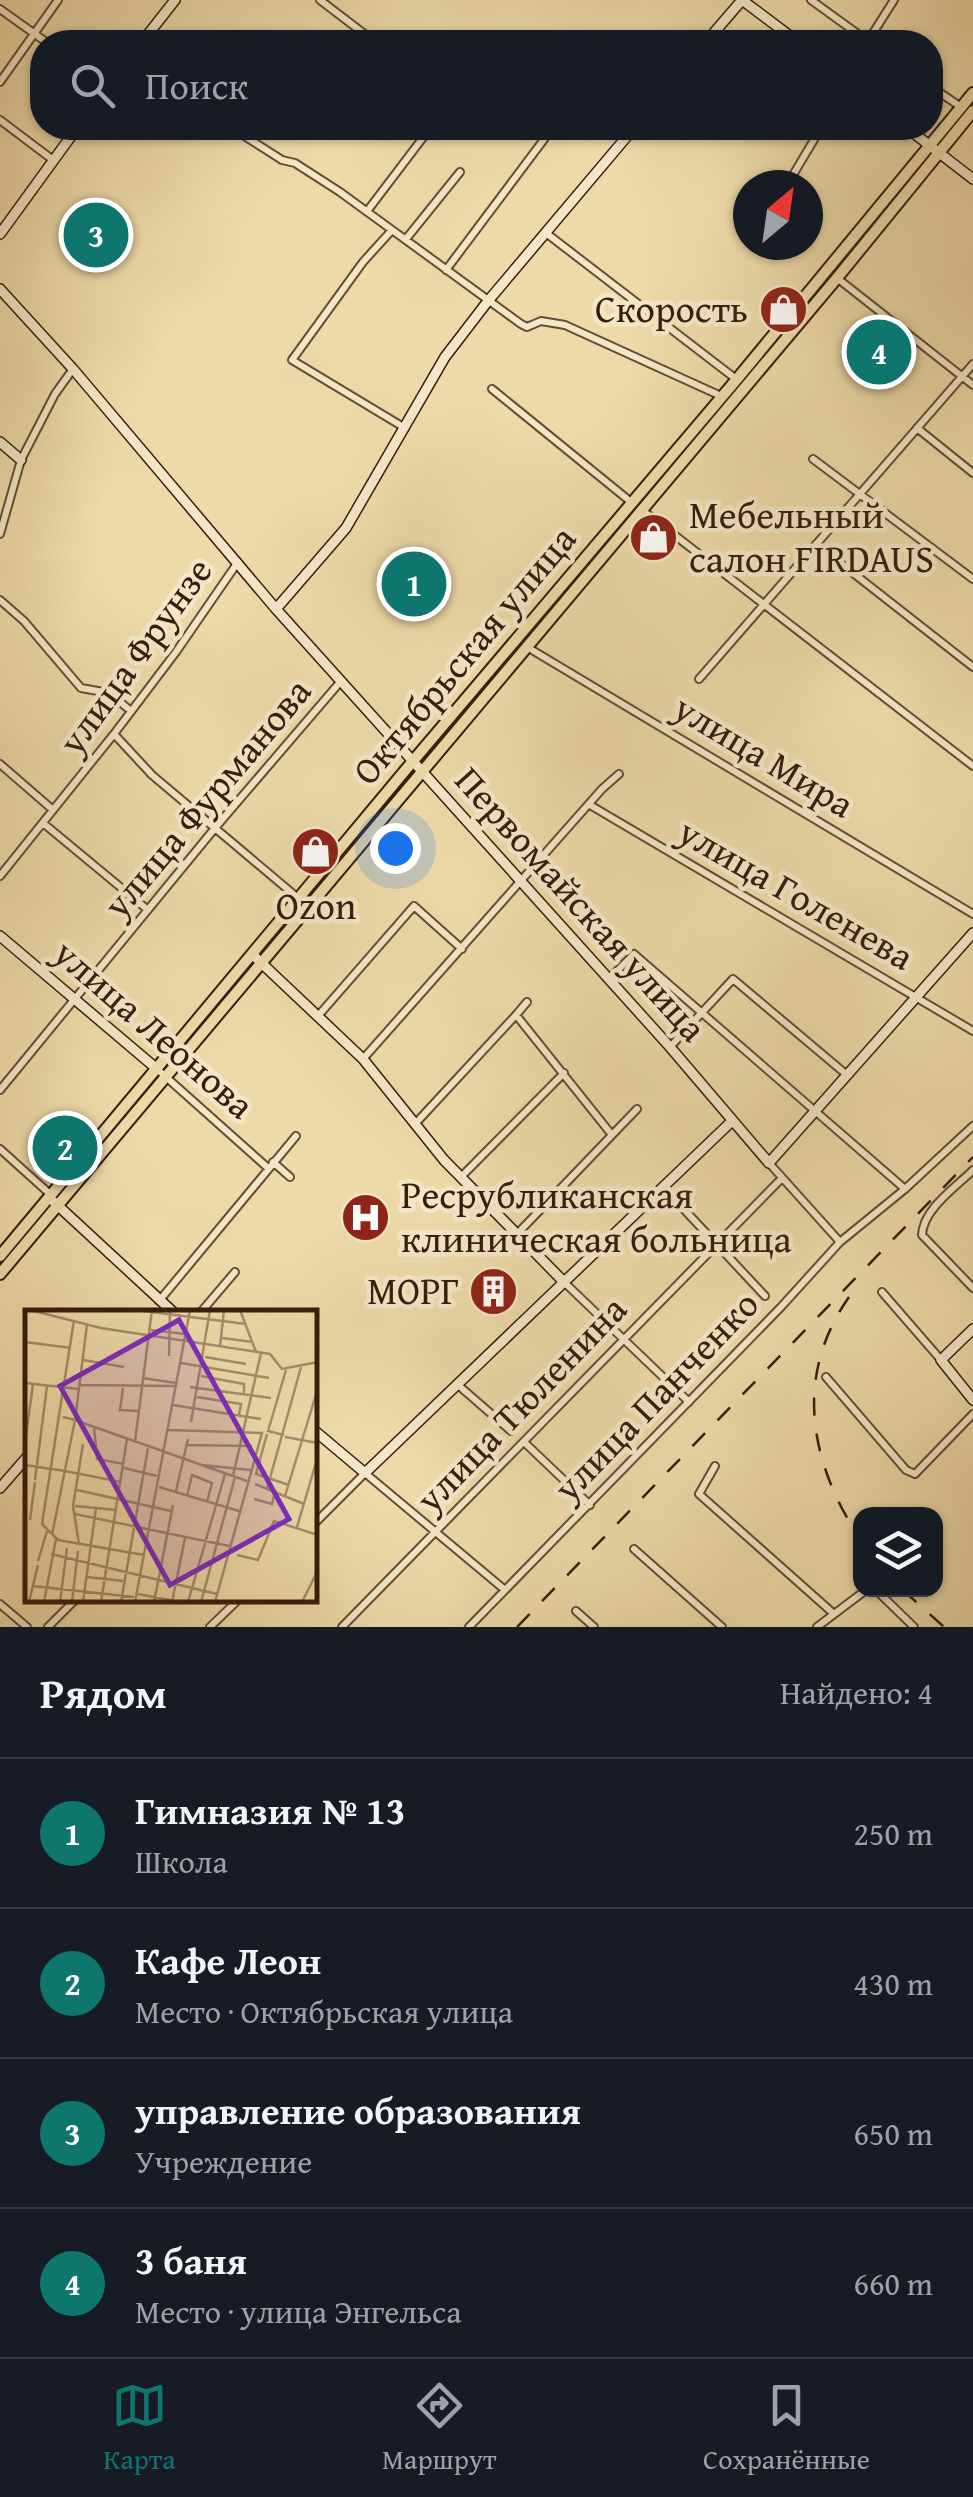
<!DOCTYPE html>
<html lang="ru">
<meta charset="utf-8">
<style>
:root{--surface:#171b24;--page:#20242c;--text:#f1f3f6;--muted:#9ea1a6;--line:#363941;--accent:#0f766e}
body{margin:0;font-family:"Gentium Book Plus",serif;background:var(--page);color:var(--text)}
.controls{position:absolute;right:30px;bottom:30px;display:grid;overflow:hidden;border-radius:20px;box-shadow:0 2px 8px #0004}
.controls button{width:90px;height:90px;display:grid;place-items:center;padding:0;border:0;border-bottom:2px solid var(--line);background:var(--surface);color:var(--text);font:50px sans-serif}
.compass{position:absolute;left:733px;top:170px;width:90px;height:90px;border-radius:50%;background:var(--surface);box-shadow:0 2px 8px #0004;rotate:29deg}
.you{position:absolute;left:395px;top:848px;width:35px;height:35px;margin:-25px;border:8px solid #fff;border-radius:50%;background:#1a73e8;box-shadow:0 0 0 15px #1a73e833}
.badge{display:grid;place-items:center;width:65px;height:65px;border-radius:50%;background:var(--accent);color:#fff;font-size:32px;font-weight:700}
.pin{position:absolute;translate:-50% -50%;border:5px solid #fff;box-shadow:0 2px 10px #0006}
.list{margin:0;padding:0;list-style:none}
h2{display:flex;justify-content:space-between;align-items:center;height:130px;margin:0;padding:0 40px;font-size:42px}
h2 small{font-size:32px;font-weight:400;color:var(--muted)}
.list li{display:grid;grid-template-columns:65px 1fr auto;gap:30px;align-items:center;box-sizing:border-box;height:150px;padding:0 40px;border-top:2px solid var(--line)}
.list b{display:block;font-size:38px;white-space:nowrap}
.list p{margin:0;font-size:32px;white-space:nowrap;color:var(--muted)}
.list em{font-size:32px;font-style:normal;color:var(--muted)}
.icon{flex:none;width:55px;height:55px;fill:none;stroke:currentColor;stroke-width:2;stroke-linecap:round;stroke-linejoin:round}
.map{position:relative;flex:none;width:973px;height:1627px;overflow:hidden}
.search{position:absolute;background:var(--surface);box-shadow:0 2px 8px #0004;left:30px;right:30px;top:30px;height:110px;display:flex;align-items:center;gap:25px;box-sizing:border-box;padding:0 35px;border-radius:40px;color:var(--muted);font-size:38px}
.sheet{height:730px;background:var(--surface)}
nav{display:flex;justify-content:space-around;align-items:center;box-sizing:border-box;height:140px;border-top:2px solid var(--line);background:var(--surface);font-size:28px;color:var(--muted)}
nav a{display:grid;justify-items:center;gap:5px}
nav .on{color:var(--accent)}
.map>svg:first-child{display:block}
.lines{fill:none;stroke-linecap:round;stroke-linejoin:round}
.street-casing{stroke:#644c35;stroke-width:10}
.secondary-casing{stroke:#361c0e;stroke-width:12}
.primary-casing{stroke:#361c0e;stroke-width:14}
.street{stroke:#f4e7c7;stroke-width:6}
.secondary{stroke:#f4e7c7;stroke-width:9}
.primary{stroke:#eedaa9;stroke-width:10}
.rail{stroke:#361c0e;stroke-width:2.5;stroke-dasharray:18 18;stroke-linecap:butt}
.labels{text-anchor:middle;stroke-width:9;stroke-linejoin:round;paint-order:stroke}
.poi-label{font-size:38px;fill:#361c0e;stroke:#f4e7c7;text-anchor:end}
.street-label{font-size:38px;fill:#361c0e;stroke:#f4e7c7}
.inset-road{fill:none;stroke:#a48e6b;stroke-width:2.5}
.view{fill:#7b2cbf;fill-opacity:0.15;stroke:#7b2cbf;stroke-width:5}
.inset-edge{fill:none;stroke:#361c0e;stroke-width:5}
</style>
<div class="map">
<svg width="973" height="1627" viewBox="0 0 973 1627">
<rect width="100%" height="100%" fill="#eedaa9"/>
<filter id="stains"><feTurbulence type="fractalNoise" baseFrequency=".002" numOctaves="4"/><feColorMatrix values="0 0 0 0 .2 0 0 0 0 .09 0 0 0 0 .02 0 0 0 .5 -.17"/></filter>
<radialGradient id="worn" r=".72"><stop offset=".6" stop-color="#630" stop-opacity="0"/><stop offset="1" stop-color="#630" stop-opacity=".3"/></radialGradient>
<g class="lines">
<defs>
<path id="street" d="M320 0 375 42
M811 0 869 42
M0 9 46 42
M868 41 894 0
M0 82 58 0
M930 86 961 107
M0 120 53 160
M232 128 282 160 295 163 340 192 521 324 527 327 541 321 565 325 721 396
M787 185 821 128
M368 210 428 131
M392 230 363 262 292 360 405 428
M546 233 736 379
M406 239 460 172
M446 270 545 138
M837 278 973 385
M492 389 631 502
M917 428 973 473
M813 459 973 579
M642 510 973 766
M0 534 21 460 55 394 73 369
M816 544 973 667
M0 600 24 621 81 688 109 693 131 711
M527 647 973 914
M699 679 973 364
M114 734 152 775 298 898
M0 764 53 810
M590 805 973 1031
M43 823 148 910
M0 876 114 734 176 652 238 562
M609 979 634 954 905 1189
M516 1015 527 1002
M318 1016 414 906 462 949
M670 1047 733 979 847 1075
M363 1059 602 789 619 774
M157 1069 268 1168
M0 1090 215 828 341 681
M415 1124 516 1015 612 1135 517 1234
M612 1135 637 1109
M0 1149 50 1194
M273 1162 290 1177
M769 1163 840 1242
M973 1170C956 1187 923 1209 922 1235L973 1288
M461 1177 564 1073
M664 1188 765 1296
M565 1283 689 1402
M882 1292 941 1360
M159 1301 296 1136
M201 1312 235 1272
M826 1377 906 1470 915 1474 973 1414
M458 1385 511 1431
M524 1442 590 1505
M715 1466 699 1494 834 1614
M315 1523 365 1473 505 1590
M634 1549 722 1627
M876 1590 914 1627
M0 1604 27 1627
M576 1611 594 1627
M48 1627 75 1600
M210 1627 238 1600
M342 1627 782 1178
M469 1627 781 1307 840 1242 905 1189 973 1126
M817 1627 866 1590"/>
<path id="secondary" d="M742 0 798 42
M142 42 175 0
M706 42 742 0
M907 128 973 179
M0 234 77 128
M0 289 73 369 276 609 670 1047 769 1163 973 933
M0 442 21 460
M276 609 346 528 445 357 488 301 634 128
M0 936 157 1069
M253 955 363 1059 444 1160 565 1283
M54 1202 173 1312
M973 1329 941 1360 973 1400
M315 1431 365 1473 732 1121
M0 1488 28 1456"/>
<path id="primary" d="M0 1256 413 761 737 379 973 93
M0 1274 837 278 973 111"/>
</defs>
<use href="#street" class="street-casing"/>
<use href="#secondary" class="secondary-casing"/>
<use href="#primary" class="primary-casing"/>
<use href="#street" class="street"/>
<use href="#secondary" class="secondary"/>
<use href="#primary" class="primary"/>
<path class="rail" d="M849 1297C793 1377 810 1463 860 1539
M903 1590 944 1627
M517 1627 973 1157"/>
</g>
<defs>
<symbol id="shop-disc" viewBox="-11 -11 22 22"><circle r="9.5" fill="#8f2418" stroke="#f4e7c7"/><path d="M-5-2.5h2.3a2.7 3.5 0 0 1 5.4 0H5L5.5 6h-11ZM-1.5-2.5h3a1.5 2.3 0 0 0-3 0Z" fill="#fff"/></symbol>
<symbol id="hospital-disc" viewBox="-11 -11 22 22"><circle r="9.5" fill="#8f2418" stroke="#f4e7c7"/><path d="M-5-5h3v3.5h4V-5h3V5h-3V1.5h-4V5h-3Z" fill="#fff"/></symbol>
<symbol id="building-disc" viewBox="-11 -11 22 22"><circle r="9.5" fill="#8f2418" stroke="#f4e7c7"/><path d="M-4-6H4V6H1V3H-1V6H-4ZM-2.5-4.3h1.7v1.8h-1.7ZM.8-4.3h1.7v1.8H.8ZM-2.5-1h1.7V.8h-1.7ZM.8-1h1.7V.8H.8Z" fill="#fff"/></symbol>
</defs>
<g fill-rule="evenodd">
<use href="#shop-disc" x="756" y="282" width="55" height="55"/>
<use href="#shop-disc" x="626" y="510" width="55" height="55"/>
<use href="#shop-disc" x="288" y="824" width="55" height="55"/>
<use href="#hospital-disc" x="338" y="1190" width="55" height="55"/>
<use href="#building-disc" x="466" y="1264" width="55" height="55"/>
</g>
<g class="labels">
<g class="poi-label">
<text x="748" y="322">Скорость</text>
<text x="689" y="528" text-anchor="start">Мебельный<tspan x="689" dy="44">салон FIRDAUS</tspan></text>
<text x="316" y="919" text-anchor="middle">Ozon</text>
<text x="401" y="1208" text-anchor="start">Ресрубликанская<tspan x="401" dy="44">клиническая больница</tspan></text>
<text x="459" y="1304">МОРГ</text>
</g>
<g class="street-label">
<text transform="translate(464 655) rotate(-50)" y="13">Октябрьская улица</text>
<text transform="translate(135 656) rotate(-54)" y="13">улица Фрунзе</text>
<text transform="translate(764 756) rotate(31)" y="13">улица Мира</text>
<text transform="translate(207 798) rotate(-50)" y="13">улица Фурманова</text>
<text transform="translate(796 894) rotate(30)" y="13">улица Голенева</text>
<text transform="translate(581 904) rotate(48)" y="13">Первомайская улица</text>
<text transform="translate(154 1029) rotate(41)" y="13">улица Леонова</text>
<text transform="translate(656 1396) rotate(-46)" y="13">улица Панченко</text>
<text transform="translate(521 1404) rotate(-46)" y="13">улица Тюленина</text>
</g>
</g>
<g transform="translate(25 1310)">
<rect width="292" height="292" fill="#eedaa9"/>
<path class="inset-road" d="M5 0 76 18 245 44 257 59 293 52M111 0 221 14M215 0 231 42M126 20 160 24M197 28 228 32M0 32 46 38M195 36 199 0M144 46 145 0M180 47 221 54M58 50 99 57M156 53 244 68M176 66 219 74V85M117 68 151 73M0 73 54 79M55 75 150 76M165 77 246 88M98 78 95 100 113 101M172 87 216 94 214 105M148 95 236 109M166 112 185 0M61 114 222 171M61 114 50 110 62 15M69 116 72 149 99 154M143 120 237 123 190 292M242 124 231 164 264 175M259 125 243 121 261 60M260 127 293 133M110 131 127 0M0 133 8 74M162 135 227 136M0 155 40 161M176 155 226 160M99 158 132 166M40 161 96 172M208 166 236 43M10 170 22 76M230 174 279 194M134 177 214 201M242 179 276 57M52 180 146 201M151 181 163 129M162 186 167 165 187 173 182 192M260 186 293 78M229 189 247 194 250 182M50 196 92 200M50 204 204 236M5 210 10 172M17 214 49 10M17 214 33 230 119 245M272 217 293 146M27 225 50 110 38 107M54 234 48 196 58 134M26 244 192 284M212 245 233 250 249 211 293 225M13 251 22 221M62 267 98 271M7 276 109 287M113 284 156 292M4 292 13 255M19 292 31 229M35 292 42 238M47 292 53 241M58 292 71 198M76 292 102 129M96 292 123 138M110 292 165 0M129 292 148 195M147 292 160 228M163 292 200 164M176 292 210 167M277 292 293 260"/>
<path class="view" d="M154 10 264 209 145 275 35 76Z"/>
<rect width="292" height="292" class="inset-edge"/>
</g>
<rect width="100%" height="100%" filter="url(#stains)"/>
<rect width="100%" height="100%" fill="url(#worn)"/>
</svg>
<div class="controls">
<button><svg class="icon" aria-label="layers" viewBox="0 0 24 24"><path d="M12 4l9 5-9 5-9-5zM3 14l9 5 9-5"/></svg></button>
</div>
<svg class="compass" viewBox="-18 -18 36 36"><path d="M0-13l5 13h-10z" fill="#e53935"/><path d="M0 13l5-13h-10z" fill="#9ea1a6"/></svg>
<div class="you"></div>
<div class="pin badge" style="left:414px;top:584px">1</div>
<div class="pin badge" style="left:65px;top:1148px">2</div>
<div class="pin badge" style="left:96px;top:235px">3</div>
<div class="pin badge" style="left:879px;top:352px">4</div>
<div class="search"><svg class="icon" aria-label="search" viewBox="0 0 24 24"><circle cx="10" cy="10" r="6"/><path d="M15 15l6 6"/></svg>Поиск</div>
</div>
<section class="sheet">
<h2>Рядом<small>Найдено: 4</small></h2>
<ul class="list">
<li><span class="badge">1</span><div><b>Гимназия № 13</b><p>Школа</p></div><em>250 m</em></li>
<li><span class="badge">2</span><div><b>Кафе Леон</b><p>Место · Октябрьская улица</p></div><em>430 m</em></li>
<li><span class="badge">3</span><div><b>управление образования</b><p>Учреждение</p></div><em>650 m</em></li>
<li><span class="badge">4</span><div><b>3 баня</b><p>Место · улица Энгельса</p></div><em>660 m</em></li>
</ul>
</section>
<nav>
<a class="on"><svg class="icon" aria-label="map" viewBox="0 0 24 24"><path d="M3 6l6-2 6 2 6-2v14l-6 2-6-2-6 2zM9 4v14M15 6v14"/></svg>Карта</a>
<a><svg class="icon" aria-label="directions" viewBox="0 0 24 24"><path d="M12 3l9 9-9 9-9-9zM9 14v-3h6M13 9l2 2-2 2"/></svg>Маршрут</a>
<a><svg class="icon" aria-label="saved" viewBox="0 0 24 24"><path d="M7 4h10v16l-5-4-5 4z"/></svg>Сохранённые</a>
</nav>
